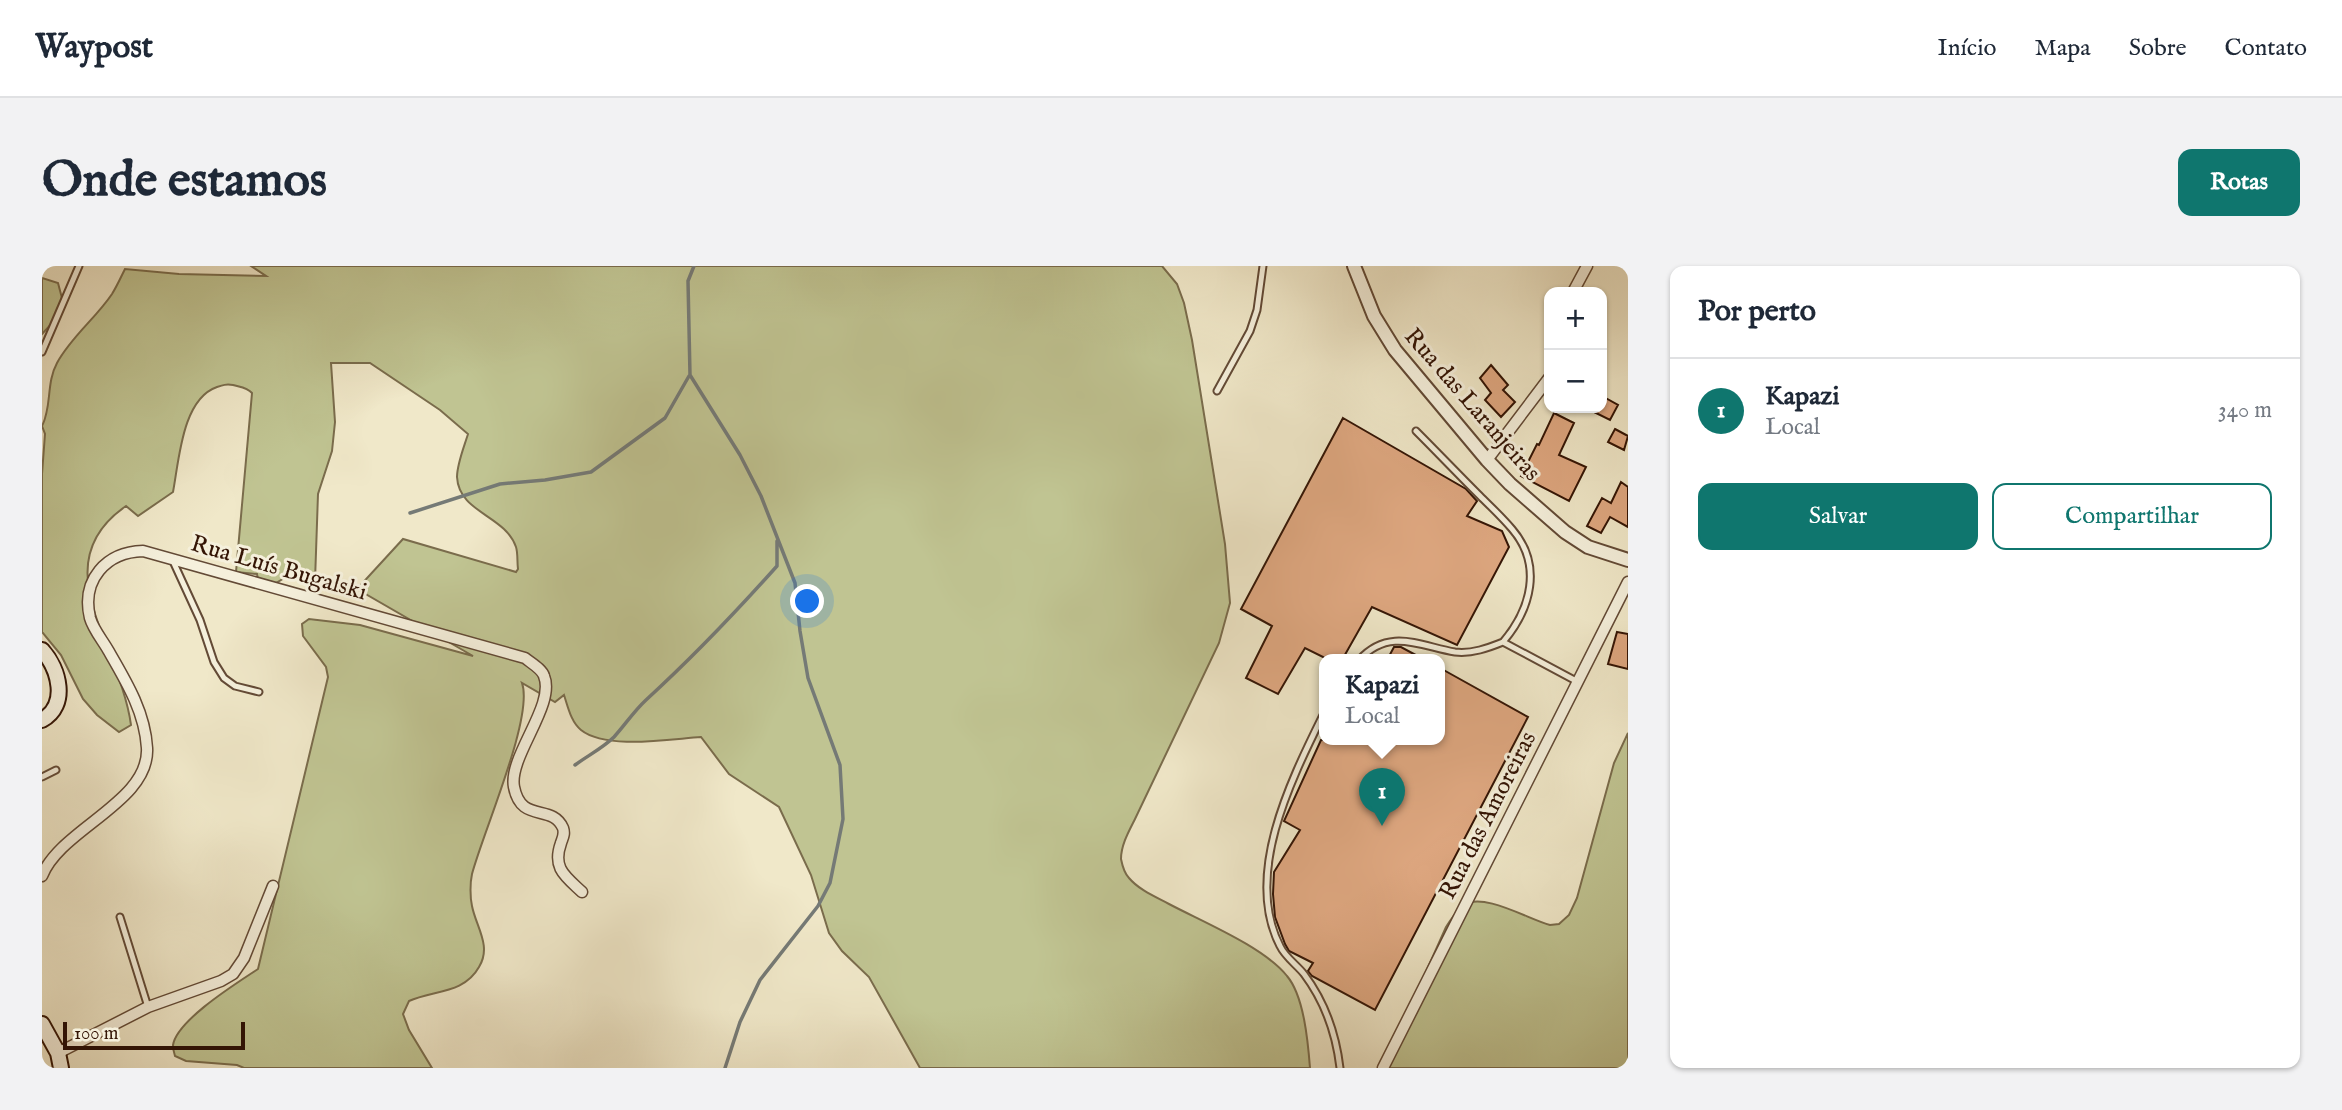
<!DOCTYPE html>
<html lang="pt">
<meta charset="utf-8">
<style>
:root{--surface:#fff;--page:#f2f2f3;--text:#1f2937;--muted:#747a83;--line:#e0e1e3;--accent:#0f766e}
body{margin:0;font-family:"IM FELL English",serif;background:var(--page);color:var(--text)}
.controls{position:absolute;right:21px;top:21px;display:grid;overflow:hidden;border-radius:14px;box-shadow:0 2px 5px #0004}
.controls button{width:63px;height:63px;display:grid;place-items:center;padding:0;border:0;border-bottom:2px solid var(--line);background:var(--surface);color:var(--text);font:35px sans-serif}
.scale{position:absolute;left:21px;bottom:18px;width:182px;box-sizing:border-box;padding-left:7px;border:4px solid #341505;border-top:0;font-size:19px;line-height:24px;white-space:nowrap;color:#341505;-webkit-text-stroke:5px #f5f0dc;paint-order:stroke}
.you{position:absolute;left:766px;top:336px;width:24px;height:24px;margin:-18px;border:5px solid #fff;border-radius:50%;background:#1a73e8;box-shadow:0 0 0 10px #1a73e833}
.badge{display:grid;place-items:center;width:46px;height:46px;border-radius:50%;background:var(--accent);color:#fff;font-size:23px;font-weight:700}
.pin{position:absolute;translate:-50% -58px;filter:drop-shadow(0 2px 4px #0008)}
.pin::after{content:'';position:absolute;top:37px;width:24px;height:21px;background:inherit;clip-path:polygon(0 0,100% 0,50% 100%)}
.popup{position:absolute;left:1277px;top:388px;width:126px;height:91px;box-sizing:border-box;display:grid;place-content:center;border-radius:14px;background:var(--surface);filter:drop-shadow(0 2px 5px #0005);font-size:23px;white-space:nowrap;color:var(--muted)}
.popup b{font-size:26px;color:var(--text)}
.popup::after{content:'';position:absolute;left:50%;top:100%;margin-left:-14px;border:14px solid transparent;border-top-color:var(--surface)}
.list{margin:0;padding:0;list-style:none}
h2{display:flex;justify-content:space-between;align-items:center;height:91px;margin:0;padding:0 28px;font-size:30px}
h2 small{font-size:23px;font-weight:400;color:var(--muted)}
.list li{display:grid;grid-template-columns:46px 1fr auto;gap:21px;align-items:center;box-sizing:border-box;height:105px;padding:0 28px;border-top:2px solid var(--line)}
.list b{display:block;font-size:26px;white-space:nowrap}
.list p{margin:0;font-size:23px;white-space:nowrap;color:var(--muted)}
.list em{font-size:23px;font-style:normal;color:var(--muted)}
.actions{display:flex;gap:14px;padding:21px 28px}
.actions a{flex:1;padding:16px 0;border:2px solid var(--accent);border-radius:14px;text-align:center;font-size:24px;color:var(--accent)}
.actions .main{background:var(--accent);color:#fff}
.map{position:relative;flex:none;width:1586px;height:802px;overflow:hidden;border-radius:14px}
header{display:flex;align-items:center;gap:42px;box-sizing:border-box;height:98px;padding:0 35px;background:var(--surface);border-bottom:2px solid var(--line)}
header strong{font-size:33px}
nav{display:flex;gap:38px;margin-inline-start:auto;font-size:24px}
.intro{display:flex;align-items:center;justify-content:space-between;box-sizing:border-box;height:168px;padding:0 42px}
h1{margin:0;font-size:49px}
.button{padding:18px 32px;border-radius:14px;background:var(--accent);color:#fff;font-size:24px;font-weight:700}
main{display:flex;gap:42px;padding:0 42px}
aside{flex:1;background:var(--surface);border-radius:14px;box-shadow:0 2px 5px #0004}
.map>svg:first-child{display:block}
.green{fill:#c0c492;stroke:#7a6c4c;stroke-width:2}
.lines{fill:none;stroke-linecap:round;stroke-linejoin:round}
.stream{stroke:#757a76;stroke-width:3.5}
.building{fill:#dea780;stroke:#341505;stroke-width:2}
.service-casing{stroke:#634a36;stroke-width:9}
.minor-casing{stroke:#634a36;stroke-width:13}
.tertiary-casing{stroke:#634a36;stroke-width:16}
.secondary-casing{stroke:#341505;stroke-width:18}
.service{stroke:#f5f0dc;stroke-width:5}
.minor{stroke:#f5f0dc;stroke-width:10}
.tertiary{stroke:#f5f0dc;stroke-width:12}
.secondary{stroke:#f5f0dc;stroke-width:14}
.labels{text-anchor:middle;stroke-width:6;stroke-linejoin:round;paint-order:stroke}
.street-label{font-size:24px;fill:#341505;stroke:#f5f0dc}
</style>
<header>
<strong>Waypost</strong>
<nav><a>Início</a><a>Mapa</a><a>Sobre</a><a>Contato</a></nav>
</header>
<div class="intro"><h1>Onde estamos</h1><a class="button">Rotas</a></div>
<main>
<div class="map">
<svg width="1586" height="802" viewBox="0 0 1586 802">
<rect width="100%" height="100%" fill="#f0e8c9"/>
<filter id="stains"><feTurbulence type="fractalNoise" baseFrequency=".00286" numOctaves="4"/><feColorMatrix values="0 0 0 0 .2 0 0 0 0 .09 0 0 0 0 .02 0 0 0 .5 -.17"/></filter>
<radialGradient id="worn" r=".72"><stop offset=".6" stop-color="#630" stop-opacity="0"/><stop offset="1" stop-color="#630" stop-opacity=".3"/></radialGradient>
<path class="green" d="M209 0H1120L1135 18 1142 37 1150 74 1183 278 1188 337 1177 377 1093 553C1087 565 1079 579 1079 593 1080 598 1083 608 1087 612 1097 624 1114 631 1127 638 1161 656 1222 681 1245 710 1262 730 1266 776 1268 802H878L827 711 800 685 787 667 769 609 737 541 687 508 659 471C628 473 564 484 539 464 529 456 526 441 522 429L513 436 480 417C492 451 441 566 430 608 428 617 428 631 430 640 434 661 450 680 437 701 422 728 391 724 367 735L361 748 367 764 390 802H202L195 799 144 795 133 790C132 787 131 782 131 779 135 754 195 717 216 703L286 411 284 401 261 370 260 358 267 353 318 359 431 390 315 323 361 273 474 306 476 303C475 296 476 287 474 281 463 249 417 247 415 211 415 198 422 181 426 168L398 144 328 97H289L293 156 290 185 276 228 273 315 244 311 229 320 216 314 215 308 194 306 210 127C205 121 198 121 191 119 184 118 181 119 175 121 140 133 137 195 131 226L96 250 84 240C0 298 78 378 89 459L77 466 55 449 41 433 19 389 0 366V208L3 168 0 160C10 141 4 117 15 97 29 71 54 52 70 28 75 20 79 11 83 3L137 8 224 10Z
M0 12 16 17 21 36 14 53 0 68Z
M1586 467V802H1341L1404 661C1409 654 1414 644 1422 639 1441 626 1486 653 1508 659L1517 658 1527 649 1535 632 1572 497Z"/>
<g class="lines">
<path class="stream" d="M652 0 646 15 648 109 698 189 719 230 753 317 758 365 766 412 798 499 801 553 788 617 776 640 718 714 698 756 683 802
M368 247 458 218 503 214 549 206 623 152 647 110
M533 499C545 490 561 482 572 471 583 459 592 445 604 434 650 392 693 347 735 300V275"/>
</g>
<path class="building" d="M1449 99 1466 119 1461 124 1473 136 1459 151 1443 134 1449 127 1438 112Z
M1560 130 1576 139 1568 154 1544 142H1560Z
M1512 147 1532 157 1517 189 1544 201 1527 235 1479 210 1495 178 1497 179Z
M1301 152 1424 223 1435 235 1425 250 1460 265 1467 281 1415 379 1330 341 1300 394H1287L1263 382 1236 428 1204 412 1230 360 1199 343Z
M1573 163 1586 170 1582 184 1566 176Z
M1579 216 1586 221V261L1568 251 1559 267 1545 260 1560 232 1569 237Z
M1575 366 1586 368V403L1566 398Z
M1352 381H1359L1383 394H1345Z
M1398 402 1486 451 1333 744 1270 710 1266 705 1271 697 1247 685 1243 678 1233 651 1231 628 1232 606 1258 564 1242 555 1279 474H1398Z"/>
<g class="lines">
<defs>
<path id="service" d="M0 86 37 0
M1175 125 1208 65 1215 44 1221 0
M1374 165C1395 186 1415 207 1436 228 1447 239 1459 250 1470 263 1501 299 1489 343 1461 376L1536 416
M130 293 158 354 172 396 182 412 193 420 217 426
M1317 394C1347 361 1378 380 1413 386 1430 388 1446 382 1461 376
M1282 447C1250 512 1201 608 1238 680 1243 691 1255 699 1262 708 1283 736 1294 768 1298 802
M0 511 14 504
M78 651 106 741"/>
<path id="minor" d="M1531 26 1545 0
M1445 194 1507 112
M0 610C18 563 108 536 105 482 103 446 84 415 66 384 61 375 51 363 48 352 39 314 64 286 101 285L483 392C489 397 500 403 502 410 514 439 466 491 472 521 479 558 510 537 521 562 523 568 521 571 519 577 510 602 523 610 540 626
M16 787 106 741 179 715 191 708 202 692 231 620
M1341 802 1586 316"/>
<path id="tertiary" d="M1312 0 1332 50 1353 84 1445 194 1468 218 1523 266 1546 281 1586 294"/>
<path id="secondary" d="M0 384C17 403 27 439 0 454
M0 758 16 787 19 802"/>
</defs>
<use href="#service" class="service-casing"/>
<use href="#minor" class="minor-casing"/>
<use href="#tertiary" class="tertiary-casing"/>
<use href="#secondary" class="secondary-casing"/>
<use href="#service" class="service"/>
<use href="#minor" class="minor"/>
<use href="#tertiary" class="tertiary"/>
<use href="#secondary" class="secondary"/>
</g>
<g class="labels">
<g class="street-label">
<text transform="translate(1431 138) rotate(49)" y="8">Rua das Laranjeiras</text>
<text transform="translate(237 301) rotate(16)" y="8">Rua Luís Bugalski</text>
<text transform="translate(1445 549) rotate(-63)" y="8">Rua das Amoreiras</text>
</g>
</g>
<rect width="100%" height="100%" filter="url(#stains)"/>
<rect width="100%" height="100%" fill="url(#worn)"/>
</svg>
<div class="controls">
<button>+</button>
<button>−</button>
</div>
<div class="scale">100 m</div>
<div class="you"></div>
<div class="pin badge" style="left:1340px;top:560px">1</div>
<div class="popup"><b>Kapazi</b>Local</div>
</div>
<aside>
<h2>Por perto<small></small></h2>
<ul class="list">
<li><span class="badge">1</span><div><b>Kapazi</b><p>Local</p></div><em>340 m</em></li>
</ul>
<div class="actions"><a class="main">Salvar</a><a>Compartilhar</a></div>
</aside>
</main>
